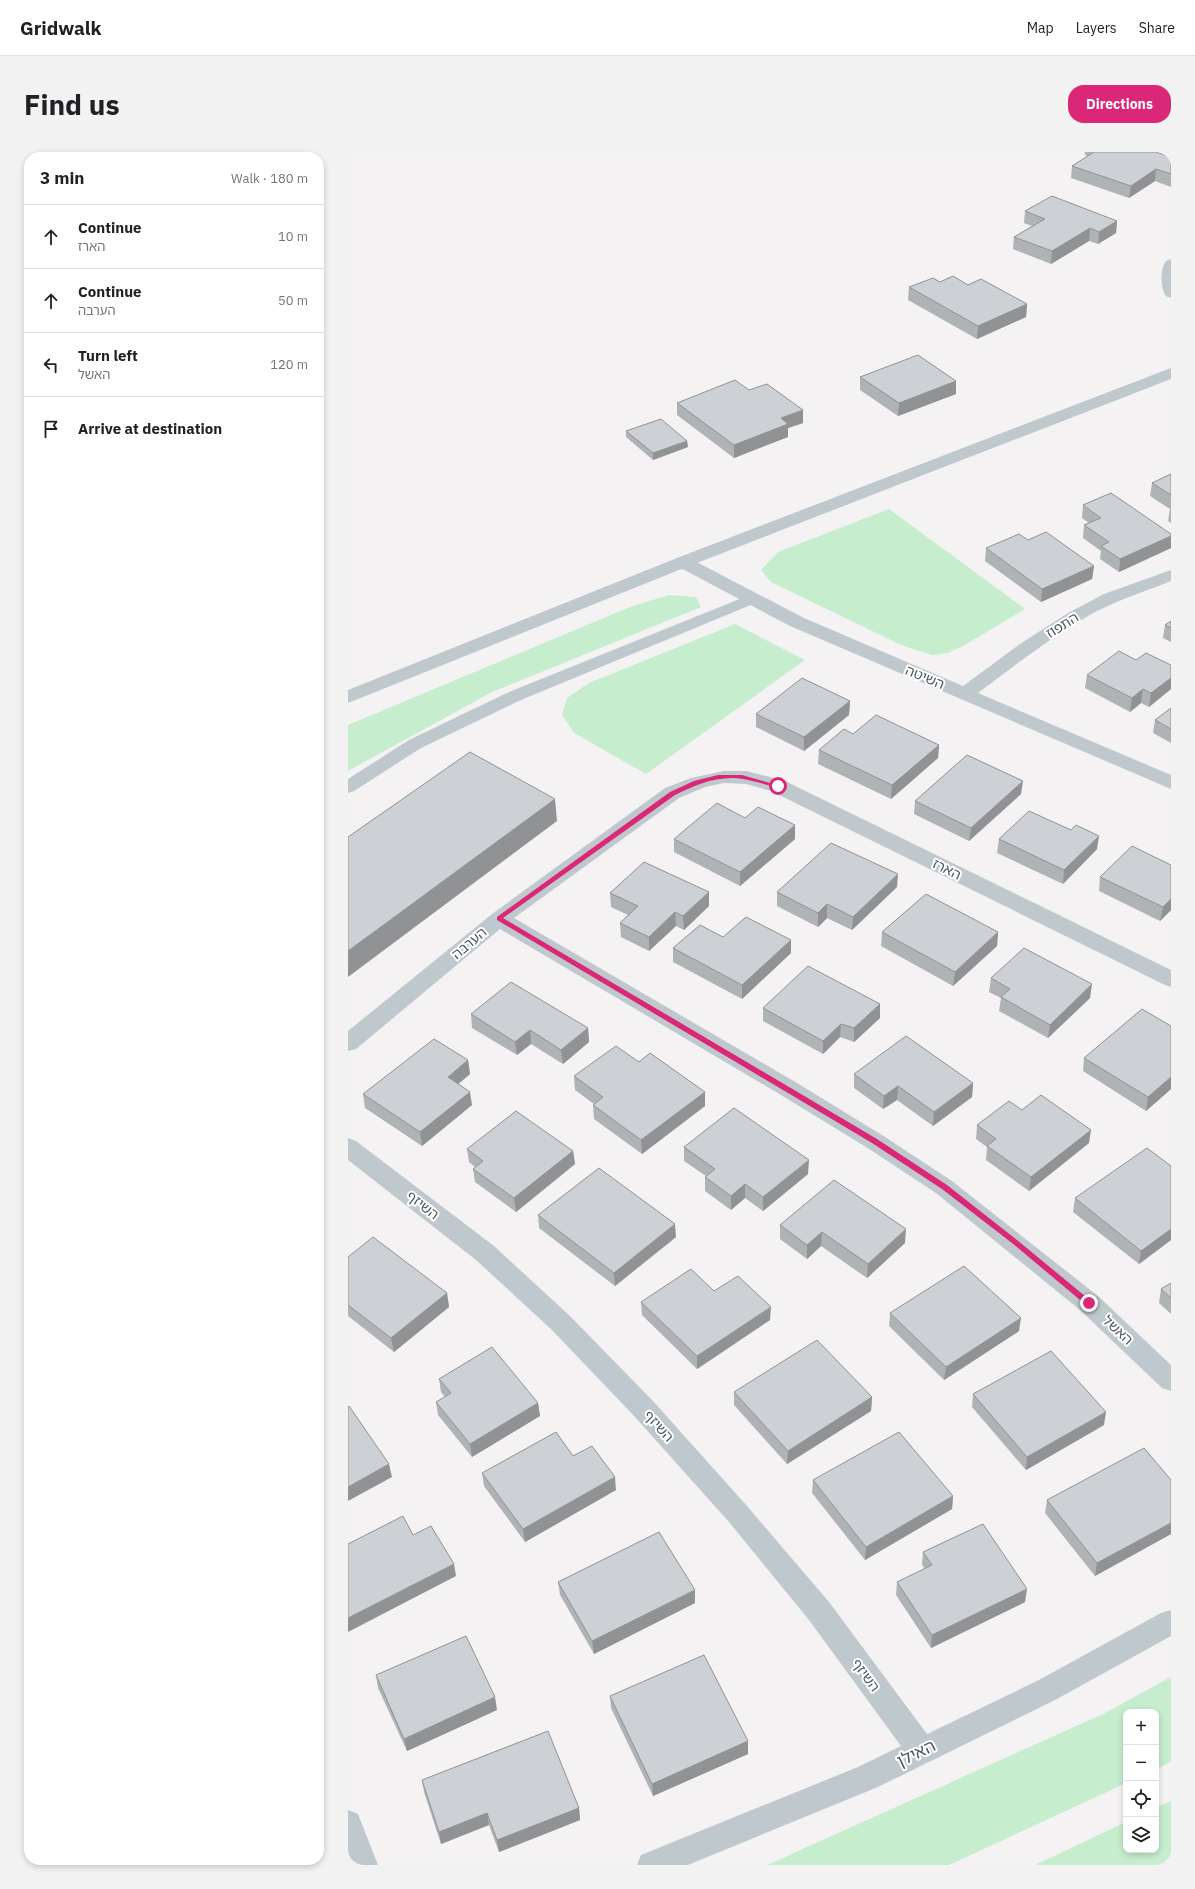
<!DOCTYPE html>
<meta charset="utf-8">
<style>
:root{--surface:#fff;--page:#f2f2f2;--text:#202124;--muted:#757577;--line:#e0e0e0;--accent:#db2777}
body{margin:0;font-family:"IBM Plex Sans","Noto Sans Hebrew",sans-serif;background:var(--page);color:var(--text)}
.controls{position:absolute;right:12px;bottom:12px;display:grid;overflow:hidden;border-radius:8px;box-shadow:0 2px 6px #0003}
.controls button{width:36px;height:36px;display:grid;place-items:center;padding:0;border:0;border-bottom:1px solid var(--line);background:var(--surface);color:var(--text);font:20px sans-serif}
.stop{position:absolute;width:12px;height:12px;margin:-9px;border:3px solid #db2777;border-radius:50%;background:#fff}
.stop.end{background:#db2777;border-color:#fff;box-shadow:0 1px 4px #0008}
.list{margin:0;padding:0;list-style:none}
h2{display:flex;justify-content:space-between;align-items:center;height:52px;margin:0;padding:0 16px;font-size:17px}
h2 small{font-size:13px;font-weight:400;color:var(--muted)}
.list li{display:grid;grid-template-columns:26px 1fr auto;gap:12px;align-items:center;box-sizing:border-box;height:64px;padding:0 16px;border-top:1px solid var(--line)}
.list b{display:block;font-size:15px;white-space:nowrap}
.list p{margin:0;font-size:13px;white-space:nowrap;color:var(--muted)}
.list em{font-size:13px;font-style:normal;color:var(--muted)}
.icon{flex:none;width:22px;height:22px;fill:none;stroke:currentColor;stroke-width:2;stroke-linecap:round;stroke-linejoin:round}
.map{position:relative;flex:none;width:823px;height:1713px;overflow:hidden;border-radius:16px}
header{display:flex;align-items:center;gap:24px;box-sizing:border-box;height:56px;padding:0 20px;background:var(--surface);border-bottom:1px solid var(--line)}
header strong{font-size:19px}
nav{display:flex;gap:22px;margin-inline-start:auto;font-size:14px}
.intro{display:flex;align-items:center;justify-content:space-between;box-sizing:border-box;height:96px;padding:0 24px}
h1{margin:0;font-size:28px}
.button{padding:10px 18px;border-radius:16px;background:var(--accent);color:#fff;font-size:14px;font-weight:700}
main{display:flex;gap:24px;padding:0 24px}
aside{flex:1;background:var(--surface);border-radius:16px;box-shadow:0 2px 6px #0003}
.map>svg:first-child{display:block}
.green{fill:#c6edce}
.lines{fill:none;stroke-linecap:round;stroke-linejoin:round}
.service{fill:#bfc9cd;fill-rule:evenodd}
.minor{fill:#bfc9cd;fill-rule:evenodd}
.tertiary{fill:#bfc9cd;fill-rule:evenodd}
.wall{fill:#b0b3b6}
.shaded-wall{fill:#909294}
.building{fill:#cdd0d4;stroke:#909294}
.route{fill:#db2777}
.labels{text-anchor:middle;stroke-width:4;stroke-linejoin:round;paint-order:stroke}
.street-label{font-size:14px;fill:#4b595e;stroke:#fff}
.near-street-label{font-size:17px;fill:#4b595e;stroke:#fff}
</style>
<header>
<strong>Gridwalk</strong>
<nav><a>Map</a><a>Layers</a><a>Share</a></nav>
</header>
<div class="intro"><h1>Find us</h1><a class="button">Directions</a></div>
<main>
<aside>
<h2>3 min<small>Walk · 180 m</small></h2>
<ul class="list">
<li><svg class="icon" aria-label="ahead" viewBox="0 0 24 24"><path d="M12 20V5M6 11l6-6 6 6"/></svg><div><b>Continue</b><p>הארז</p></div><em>10 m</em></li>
<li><svg class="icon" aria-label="ahead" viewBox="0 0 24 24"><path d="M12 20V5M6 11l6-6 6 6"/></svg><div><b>Continue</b><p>הערבה</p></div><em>50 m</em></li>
<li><svg class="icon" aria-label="left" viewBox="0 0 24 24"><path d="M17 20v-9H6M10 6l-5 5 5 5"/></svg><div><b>Turn left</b><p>האשל</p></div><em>120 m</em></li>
<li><svg class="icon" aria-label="arrive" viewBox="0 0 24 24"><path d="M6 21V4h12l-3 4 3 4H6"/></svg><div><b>Arrive at destination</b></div></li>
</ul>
</aside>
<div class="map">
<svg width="823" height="1713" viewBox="0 0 823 1713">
<rect width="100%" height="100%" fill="#f4f2f3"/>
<path class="green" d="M541 357 677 457 615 494 600 501 584 503 553 493 423 430 413 418 430 400Z
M321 443 348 445 353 455 144 540 0 619V573L282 455Z
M387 472 457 508 298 622 226 581 214 563 219 546 241 531Z
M823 1525V1610L808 1617V1560H778V1631L601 1713H419L755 1562Z
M823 1649V1713H687L778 1670V1698H808V1656Z"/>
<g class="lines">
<path class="service" d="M404 442 410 444 412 447 410 450 173 548 73 596 6 639 0 641V627L61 588 161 540Z"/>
<path class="minor" d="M823 107V146L818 144C812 136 812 117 818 109Z
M335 405 341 406 456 466 615 534 672 492 720 461 756 442 823 418V429C798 439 773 447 749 459 707 482 669 512 630 541L823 623V637L442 474 329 414 326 410 329 406Z
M376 619H398L437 629 823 818V835L815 832 423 639 398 632 376 631 357 635 331 646 166 766 449 931 534 983 604 1029 750 1144 823 1213V1239L814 1236 732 1158 588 1041 518 995 433 943 152 777 8 897 0 899V879L144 762 317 636 343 626Z
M0 986 8 989 146 1094 222 1164 305 1249 399 1354 481 1450 579 1582 689 1529 813 1461 823 1458V1484L709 1547 530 1635 340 1713H289L293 1703 510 1615 553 1594 461 1468 381 1370 287 1265 204 1178 128 1108 0 1008Z
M0 1658 10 1662 30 1713H0Z"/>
<path class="tertiary" d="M823 216V227L341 414 0 551V538L329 406Z"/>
</g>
<path class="wall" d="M737 0H808L823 5V35L807 29 781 46 723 26 724 14 740 4 737 3Z
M677 59 769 69 768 81 750 92 741 89 703 112 665 97 666 85 684 74 676 71Z
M592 130 620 133 679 152 678 165 629 187 560 148 561 135Z
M512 225 608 242 550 264 512 238Z
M401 238 455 271 440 276V285L386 306 329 263V251Z
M278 279 339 289 340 295 305 308 278 285Z
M823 322V371L820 369 822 357 802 344 804 331Z
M735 353 823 382V396L771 420 752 407 753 399 735 386 736 373 741 371 734 366Z
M680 388 746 414 744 427 693 450 637 409 638 396Z
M823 469V490L815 486 817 473Z
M788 508 823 513V537L801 555 793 551 782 560 737 536 739 523Z
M502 549 501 563 456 599 408 575V562Z
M823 556V591L805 581 807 568Z
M505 582 591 593 590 606 543 647 470 612 471 598Z
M673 642 621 689 566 662 567 649Z
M397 666 447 687 392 734 326 700V687Z
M651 687 749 697 715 732 649 701Z
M823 713V758L812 769 751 739 752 725Z
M549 735 504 778 479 766 470 775 429 754V740Z
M262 741 361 754 336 778 328 774 301 799 273 785 272 771 280 763 263 755Z
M534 780H650L649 794 605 834 533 794Z
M375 785 443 788V801L394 847 325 810V796Z
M643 826 742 846 700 886 651 859 653 846 641 840Z
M532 852V866L506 890 492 885 475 902 415 869V856Z
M123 862 240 876 241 890 215 912 183 892 169 903 124 876Z
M823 874V937L798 959 735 919 736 906Z
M120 908 122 922 110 932 124 953 74 994 17 956 15 942Z
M291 910 357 940V954L294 1002 246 967 245 953 246 952 227 938 226 924Z
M506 922 625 931 624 945 585 974 549 948 535 957 506 936Z
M674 958 741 991 681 1039 638 1008 639 995 628 987 629 973Z
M336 995 460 1022 415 1059 397 1046 383 1058 357 1039V1025L358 1024 336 1009Z
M119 997 225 999 227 1012 168 1060 127 1030 125 1017 127 1015 121 1010Z
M823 1014V1088L791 1112 725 1060 727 1046Z
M190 1063 328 1085 267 1134 191 1076Z
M432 1073 557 1091 519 1126 473 1094 459 1107 432 1087Z
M0 1105 99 1141 101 1155 46 1200 0 1164Z
M823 1131V1162L811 1151 813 1137Z
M366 1139 422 1168 349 1217 294 1163 293 1150Z
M542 1161 671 1179 596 1228 541 1174Z
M91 1227 190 1251 192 1264 124 1305 90 1263 88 1250 97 1245 93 1240Z
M386 1240 524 1245 523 1259 439 1312 386 1253Z
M625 1242 756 1273 678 1318 624 1255Z
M225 1304 268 1338 177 1390 136 1334 134 1321Z
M465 1328 605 1344 604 1357 517 1408 464 1341Z
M823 1328V1382L747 1424 697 1361 699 1348Z
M575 1400 677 1450 583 1496 548 1443 549 1430 577 1417 574 1413Z
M210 1430 347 1451 246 1502 212 1443Z
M28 1523 149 1558 59 1599 30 1536Z
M262 1544 400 1602 305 1644 263 1556Z
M74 1628 231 1656 232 1668 151 1700 141 1673 93 1692 76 1640Z"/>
<path class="shaded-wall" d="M808 17 807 29 781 46 783 34Z
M769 69 768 81 750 92 751 80Z
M742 76 741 89 703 112 704 99Z
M679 152 678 165 629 187 630 174Z
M608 229V242L550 264 551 251Z
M455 258V271L440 276V285L386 306V293L433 266Z
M339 289 340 295 305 308V301Z
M823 384V396L771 420 772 407Z
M746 414 744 427 693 450 694 437Z
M823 526V537L801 555 803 541Z
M795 537 793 551 782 560 784 546Z
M502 549 501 563 456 599V585Z
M591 593 590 606 543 647 544 633Z
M675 629 673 642 621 689 623 676Z
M207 647 209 669 0 825V799Z
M447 673V687L392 734V720Z
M751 684 749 697 715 732 716 718Z
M550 722 549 735 504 778 505 765Z
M361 740V754L336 778 335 764Z
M823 747V758L812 769 815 755Z
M479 752V766L470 775V761Z
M327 760 328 774 301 799V785Z
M650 780 649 794 605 834 607 820Z
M443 788V801L394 847V833Z
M744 832 742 846 700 886 702 873Z
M532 852V866L506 890V876Z
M493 872 492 885 475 902V889Z
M240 876 241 890 215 912 213 898Z
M182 878 183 892 169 903 167 890Z
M120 908 122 922 102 939 100 925Z
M823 925V937L798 959 800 945Z
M625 931 624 945 585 974 586 960Z
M550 934 549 948 535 957 536 944Z
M122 940 124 953 74 994 72 980Z
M357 940V954L294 1002 293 988Z
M743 978 741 991 681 1039 683 1025Z
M225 999 227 1012 168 1060 166 1046Z
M461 1008 460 1022 415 1059V1045Z
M397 1032V1046L383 1058V1044Z
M327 1072 328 1085 267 1134 266 1121Z
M558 1077 557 1091 519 1126 520 1112Z
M823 1077V1088L791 1112 793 1099Z
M474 1080 473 1094 459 1107V1093Z
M99 1141 101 1155 46 1200 43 1186Z
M423 1155 422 1168 349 1217V1204Z
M673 1166 671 1179 596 1228 598 1215Z
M524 1245 523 1259 439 1312 440 1299Z
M190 1251 192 1264 124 1305 122 1292Z
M758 1260 756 1273 678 1318 679 1305Z
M41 1312 44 1325 0 1349V1335Z
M267 1325 268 1338 177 1390 175 1377Z
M605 1344 604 1357 517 1408 518 1395Z
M823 1371V1382L747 1424 749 1411Z
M106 1412 108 1424 0 1480V1466Z
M679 1437 677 1450 583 1496 584 1483Z
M347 1438V1451L246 1502 244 1489Z
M147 1545 149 1558 59 1599 56 1587Z
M400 1589V1602L305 1644 304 1632Z
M231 1656 232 1668 151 1700 149 1688Z
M139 1661 141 1673 93 1692 91 1680Z"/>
<path class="building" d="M746 0H808L823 5V22L808 17 783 34 724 14Z
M704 44 769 69 751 80 742 76 704 99 666 85 697 67 677 59Z
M605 124 620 133 633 127 679 152 630 174 561 135 585 126 592 130Z
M570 203 608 229 551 251 512 225Z
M387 228 401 238 419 232 455 258 433 266 440 272 386 293 329 251Z
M313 267 339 289 305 301 278 279Z
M823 322V343L804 331Z
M763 341 823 382V384L772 407 753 394 761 390 736 373 753 366 735 353Z
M698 380 746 414 694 437 638 396 671 382 680 388Z
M823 469V476L817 473Z
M771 499 788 508 798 501 823 513V526L803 541 795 537 784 546 739 523Z
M454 526 502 549 456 585 408 562Z
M823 556V577L807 568Z
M528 563 591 593 544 633 471 598 496 577 505 582Z
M122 600 207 647 0 799V685Z
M619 603 675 629 623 676 567 649Z
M369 651 397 666 410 655 447 673 392 720 326 687Z
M681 659 723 678 728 673 751 684 716 718 651 687Z
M483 691 550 722 505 765 479 752 470 761 429 740Z
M784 694 823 713V747L815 755 752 725Z
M296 710 361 740 335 764 327 760 301 785 272 771 290 754 262 741Z
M578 742 650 780 607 820 534 780Z
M398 765 443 788 394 833 325 796 352 773 375 785Z
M676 796 744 832 702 873 653 845 662 837 643 826Z
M460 814 532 852 506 876 493 872 475 889 415 856Z
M163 830 240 876 213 898 182 878 167 890 123 862Z
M794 857 823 874V925L800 945 736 906Z
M558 884 625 931 586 960 550 934 536 944 506 922Z
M86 887 120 908 100 925 122 940 72 980 15 942Z
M268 894 291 910 302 901 357 940 293 988 245 953 255 945 226 924Z
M693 943 743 978 683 1025 639 994 648 987 629 973 661 949 674 958Z
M386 956 461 1008 415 1045 397 1032 383 1044 357 1025 367 1017 336 995Z
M168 959 225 999 166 1046 125 1017 135 1009 119 997Z
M799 996 823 1014V1077L793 1099 727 1046Z
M251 1016 327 1072 266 1121 190 1063Z
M486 1028 558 1077 520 1112 474 1080 459 1093 432 1073Z
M25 1085 99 1141 43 1186 0 1153V1105Z
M616 1114 673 1166 598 1215 542 1161Z
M343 1117 366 1139 390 1124 423 1155 349 1204 293 1150Z
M823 1131V1146L813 1137Z
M469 1188 524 1245 440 1299 386 1240Z
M144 1195 190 1251 122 1292 88 1250 103 1241 91 1227Z
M703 1199 758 1260 679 1305 625 1242Z
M1 1254 41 1312 0 1335V1255Z
M208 1280 225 1304 244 1294 267 1325 175 1377 134 1321Z
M551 1280 605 1344 518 1395 465 1328Z
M796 1296 823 1328V1371L749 1411 699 1348Z
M55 1364 65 1383 83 1374 106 1412 0 1466V1392Z
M635 1372 679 1437 584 1483 549 1430 584 1413 575 1400Z
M311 1380 347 1438 244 1489 210 1430Z
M118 1484 147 1545 56 1587 28 1523Z
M356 1503 400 1589 304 1632 262 1544Z
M200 1579 231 1656 149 1688 139 1661 91 1680 74 1628Z"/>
<path class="route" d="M370 623H394L433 634 430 636C419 633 406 629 395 627 370 623 348 633 327 643L155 766 529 987 599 1033 669 1088 743 1149V1153H738L664 1091 594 1037 524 991 149 768V765L322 640 346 629Z"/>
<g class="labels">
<g class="street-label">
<text transform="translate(714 473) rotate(-32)" y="5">התפוז</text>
<text transform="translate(577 525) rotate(23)" y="5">השיטה</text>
<text transform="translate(599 717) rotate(26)" y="5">הארז</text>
<text transform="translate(121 791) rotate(-40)" y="5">הערבה</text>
<text transform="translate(75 1053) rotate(38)" y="5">השיזף</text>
<text transform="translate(770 1178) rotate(43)" y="5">האשל</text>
<text transform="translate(311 1274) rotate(48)" y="5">השיזף</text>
<text transform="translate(518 1523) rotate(54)" y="5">השיזף</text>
</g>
<g class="near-street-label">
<text transform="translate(568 1601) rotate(-26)" y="6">האילן</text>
</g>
</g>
</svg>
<div class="controls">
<button>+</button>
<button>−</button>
<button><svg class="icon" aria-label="locate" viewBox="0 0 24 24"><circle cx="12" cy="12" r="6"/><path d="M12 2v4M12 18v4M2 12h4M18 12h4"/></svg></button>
<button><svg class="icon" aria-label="layers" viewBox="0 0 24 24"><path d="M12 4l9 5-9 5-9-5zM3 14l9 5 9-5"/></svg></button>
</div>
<div class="stop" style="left:430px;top:634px"></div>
<div class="stop end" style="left:741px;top:1151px"></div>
</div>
</main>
